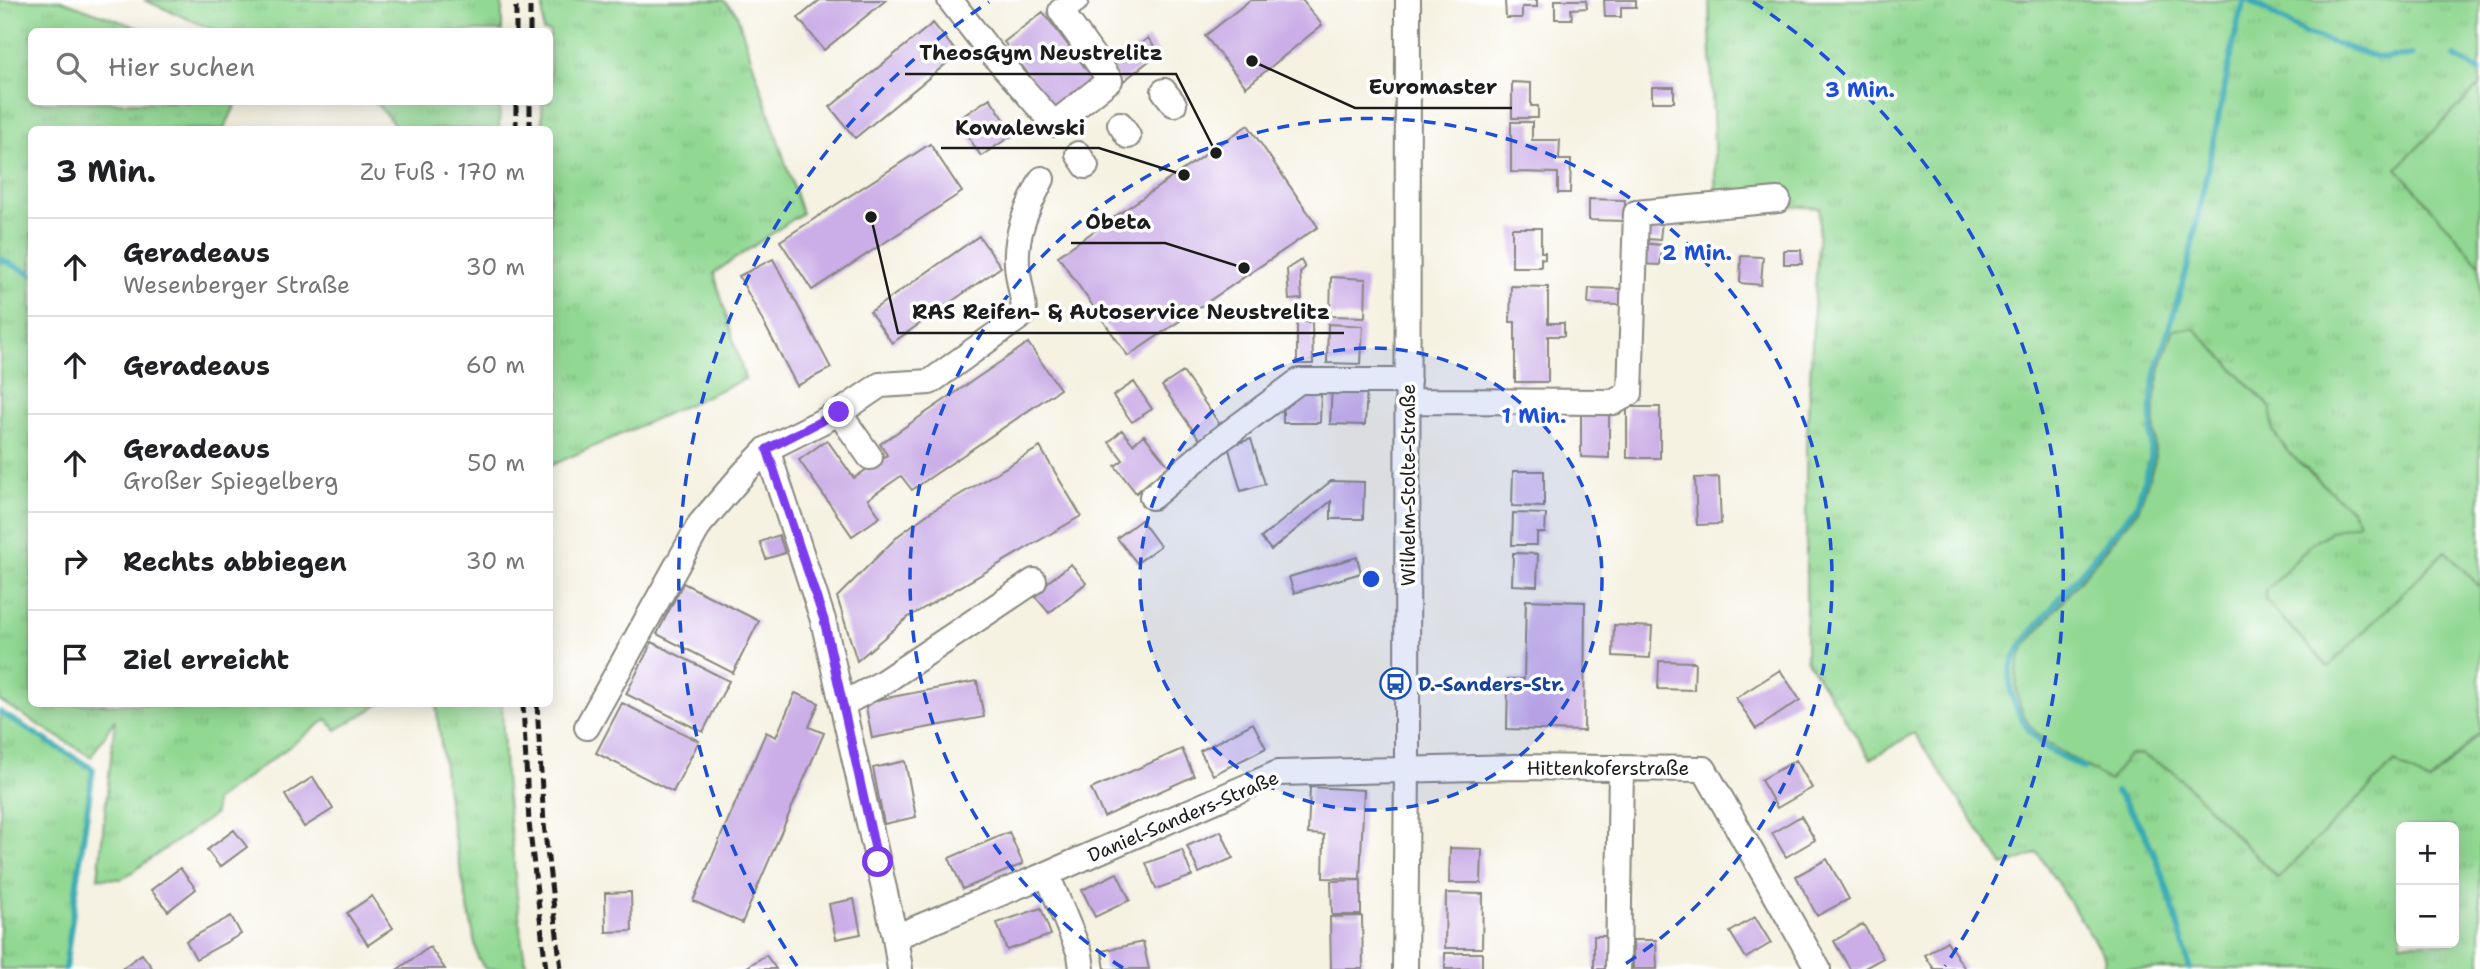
<!DOCTYPE html>
<html lang="de">
<meta charset="utf-8">
<style>
:root{--surface:#fff;--page:#f2f2f2;--text:#202124;--muted:#757577;--line:#e0e0e0}
body{margin:0;font-family:"Shantell Sans",sans-serif;background:var(--page);color:var(--text)}
.controls{position:absolute;right:21px;bottom:21px;display:grid;overflow:hidden;border-radius:10px;box-shadow:0 4px 18px #0003}
.controls button{width:63px;height:63px;display:grid;place-items:center;padding:0;border:0;border-bottom:2px solid var(--line);background:var(--surface);color:var(--text);font:35px sans-serif}
.stop{position:absolute;width:21px;height:21px;margin:-16px;border:5px solid #7c3aed;border-radius:50%;background:#fff}
.stop.end{background:#7c3aed;border-color:#fff;box-shadow:0 2px 7px #0008}
.list{margin:0;padding:0;list-style:none}
h2{display:flex;justify-content:space-between;align-items:center;height:91px;margin:0;padding:0 28px;font-size:30px}
h2 small{font-size:23px;font-weight:400;color:var(--muted)}
.list li{display:grid;grid-template-columns:46px 1fr auto;gap:21px;align-items:center;box-sizing:border-box;height:98px;padding:0 28px;border-top:2px solid var(--line)}
.list b{display:block;font-size:26px;white-space:nowrap}
.list p{margin:0;font-size:23px;white-space:nowrap;color:var(--muted)}
.list em{font-size:23px;font-style:normal;color:var(--muted)}
.icon{flex:none;width:38px;height:38px;fill:none;stroke:currentColor;stroke-width:2;stroke-linecap:round;stroke-linejoin:round}
.map{position:relative;flex:none;width:2480px;height:969px;overflow:hidden}
.search{position:absolute;background:var(--surface);box-shadow:0 4px 18px #0003;left:28px;top:28px;width:525px;height:77px;display:flex;align-items:center;gap:18px;box-sizing:border-box;padding:0 24px;border-radius:10px;color:var(--muted);font-size:26px}
.panel{position:absolute;background:var(--surface);box-shadow:0 4px 18px #0003;left:28px;top:126px;width:525px;height:581px;border-radius:10px}
.map>svg:first-child{display:block}
.grass{fill:url(#grass-tufts);stroke:#567a57;stroke-width:2;fill-rule:evenodd}
.green{fill:#91d892;stroke:#567a57;stroke-width:2}
.lines{fill:none;stroke-linecap:round;stroke-linejoin:round}
.stream{stroke:#39aab4;stroke-width:6}
.building{fill:#cbaee7}
.minor-casing{stroke:#88877f;stroke-width:28}
.minor{stroke:#fff;stroke-width:24}
.rail{stroke:#1c1c1c;stroke-width:5;stroke-dasharray:10 5;stroke-linecap:butt}
.route{stroke:#7c3aed;stroke-width:9}
.ring{fill:none;stroke:#1d4ed8;stroke-width:3.5;stroke-dasharray:12 9}
.labels{text-anchor:middle;stroke-width:7;stroke-linejoin:round;paint-order:stroke}
.street-label{font-size:19px;fill:#1c1c1c;stroke:#fff}
.transit-label{font-size:19px;font-weight:bold;fill:#164399;stroke:#fff;text-anchor:start}
.centre{fill:#1d4ed8;stroke:#fff;stroke-width:3.5}
.ring-label{font-size:21px;text-anchor:middle;font-weight:bold;fill:#1d4ed8;stroke:#fff;stroke-width:7;stroke-linejoin:round;paint-order:stroke}
.leader{fill:none;stroke:#1c1c1c;stroke-width:2.5}
.callout-dot{fill:#1c1c1c;stroke:#fff;stroke-width:2.5}
.callout-label{font-size:21px;text-anchor:middle;font-weight:bold;fill:#1c1c1c;stroke:#fff;stroke-width:7;stroke-linejoin:round;paint-order:stroke}
</style>
<div class="map">
<svg width="2480" height="969" viewBox="0 0 2480 969">
<defs>
<pattern id="grass-tufts" width="24" height="20" patternUnits="userSpaceOnUse" patternTransform="scale(1.75)"><rect width="24" height="20" fill="#91d892"/><path d="M3 7l-1-3M5 7V3M7 7l1-3M15 17l-1-3M17 17v-4M19 17l1-3" fill="none" stroke="#7cb97d"/></pattern>
</defs>
<rect width="100%" height="100%" fill="#fff"/>
<filter id="ink" filterUnits="userSpaceOnUse"><feTurbulence type="fractalNoise" baseFrequency=".0143" numOctaves="2"/><feDisplacementMap in="SourceGraphic" scale="14" xChannelSelector="R" yChannelSelector="G"/><feConvolveMatrix kernelMatrix="1 2 1 2 8 2 1 2 1" color-interpolation-filters="sRGB"/></filter>
<filter id="wash" filterUnits="userSpaceOnUse"><feTurbulence type="fractalNoise" baseFrequency=".00686" numOctaves="4" result="noise"/><feDisplacementMap in="SourceGraphic" scale="28" xChannelSelector="R" yChannelSelector="G"/><feGaussianBlur stdDeviation="1.57" result="paint"/><feColorMatrix in="noise" values="0 0 0 0 0 0 0 0 0 0 0 0 0 0 0 0 0 1.4 0 .05"/><feComposite in="paint" operator="in"/></filter>
<g filter="url(#wash)">
<rect width="100%" height="100%" fill="#f5f2e2"/>
<path class="grass" d="M0 0H61L147 31 32 32V102H237L224 129 32 130V704H380L336 730 327 719 215 801V814L122 879 98 878 115 719 91 757 0 701Z
M144 0H502V31H216Z
M543 0H723L736 12 802 213 714 273 745 379 550 466V130L542 129V102H550V32L543 31Z
M1709 0H2480V85L2398 168 2480 265V587L2445 551 2329 667 2264 599 2266 591 2312 543 2332 531 2359 522 2352 511 2288 452 2273 431 2271 408 2195 329H2175L2161 368 2155 397V461L2138 511 2026 645 2088 766 2109 780 2128 755 2141 754 2173 771 2277 878 2395 762 2429 783 2480 732V969H2102L2106 959 2038 853 2003 866 1914 733 1871 759 1806 659V447L1820 208 1716 202ZM2401 827H2454V943H2401Z
M375 102H500L499 129H398Z
M436 704H502L505 778 522 943 527 969H485L478 958 450 816Z
M0 712 93 769 65 969H0Z"/>
<path class="green" d="M2480 85V265L2397 168Z
M2174 329H2195L2271 408 2273 431 2288 452 2352 511 2360 523 2332 531 2312 543 2266 591 2264 599 2328 667 2445 551 2480 587V732L2429 783 2395 762 2278 878 2173 771 2141 754 2129 755 2109 781C2090 767 2068 757 2048 743 2016 721 2008 677 2026 645L2138 511 2155 461V397L2161 368Z"/>
<g class="lines">
<path class="stream" d="M2249 0 2306 34 2370 55 2385 58 2412 55
M2455 57 2480 71
M0 259 32 274
M0 712 93 769 65 969
M2084 768C2071 761 2057 755 2045 747 2026 732 2007 699 2010 674 2011 661 2019 650 2026 639L2136 507 2151 459 2152 394 2157 368 2187 269 2239 17 2245 0
M2116 792C2159 840 2173 909 2190 969"/>
</g>
<g id="blocks">
<path class="building" d="M820 0H886L824 50 798 18Z
M1250 0H1302L1322 25 1246 87 1205 36Z
M1505 0H1537V7H1522V18H1506Z
M1555 0H1586L1587 8 1571 9 1572 19H1555Z
M1604 0H1636V7H1621V17H1605Z
M1043 12 1096 82 1057 112 1004 42Z
M933 23 958 54 855 138 830 107Z
M1148 38 1159 53 1121 83 1109 69Z
M1512 82 1531 83V106H1538V118H1512Z
M1652 87H1674V102H1652Z
M990 98 1014 134 981 156 957 120Z
M1511 122H1532V140H1560L1559 160H1571L1570 193H1558V173L1511 172Z
M1248 125 1318 227 1128 356 1058 256Z
M930 144 962 192 812 290 780 241Z
M1589 199 1625 200V221L1589 220Z
M1649 220 1662 221 1660 240 1647 239Z
M1512 228H1541V252H1545V259L1541 258V267H1512Z
M979 236 1001 267 892 343 870 312Z
M1640 243 1662 245 1660 265 1638 264Z
M1784 250H1801L1802 264H1784Z
M1741 256 1763 257 1761 285 1740 283Z
M773 259 831 368 797 386 739 276Z
M1301 260 1305 268 1300 272 1302 299 1289 300 1287 269Z
M1331 277 1366 279 1365 317 1330 316Z
M1511 286 1548 287V323H1564V336H1548V382H1515V322H1510Z
M1589 288 1621 289 1620 305 1588 304Z
M1297 322H1312L1313 364H1297Z
M1328 324 1363 326 1361 364 1327 363Z
M1028 343 1060 389 912 490 901 476 868 499 880 517 852 536 799 460 827 440 854 478 887 455 880 444Z
M1183 372 1221 426 1200 440 1162 386Z
M1134 382 1152 409 1132 422 1113 396Z
M1332 385 1367 386 1365 425 1330 424Z
M1303 392 1321 393 1320 423H1283V400Z
M1581 406 1609 407V458L1581 457Z
M1627 407H1660V458H1627Z
M1122 430 1133 444 1144 435 1169 466 1136 493 1115 466 1123 460 1109 442Z
M1251 439 1265 484 1241 491 1228 446Z
M1040 447 1081 516 907 618 857 661 837 597 899 535 929 513Z
M1513 471H1544V507L1512 506Z
M1719 477 1721 524 1697 525 1695 478Z
M1331 481 1364 482 1363 519H1331V501L1271 550 1261 538Z
M1513 513 1546 514 1545 533H1537V545H1512Z
M1141 520 1160 546 1137 563 1117 538Z
M779 535 785 553 766 559 760 542Z
M1513 553 1538 554 1537 586 1512 585Z
M1357 557 1361 573 1294 593 1289 577Z
M1071 564 1086 583 1049 613 1033 594Z
M683 583 759 621 733 673 657 634Z
M1526 600 1585 602 1584 731 1507 729 1508 679H1524Z
M1614 625 1652 627 1650 658 1613 656Z
M652 642 729 681 703 732 626 694Z
M1659 661 1695 662 1694 690 1658 689Z
M1780 670 1800 700 1756 729 1736 698Z
M977 681 984 717 872 738 865 702Z
M795 693 819 703 809 727 824 733 742 923 693 901 766 732 776 737Z
M622 703 699 741 673 792 596 753Z
M1253 723 1266 748 1213 775 1200 751Z
M1182 749 1194 776 1104 817 1091 789Z
M1796 760 1812 788 1777 808 1761 780Z
M905 761 916 817 884 824 873 768Z
M313 777 333 809 304 827 285 795Z
M1310 787 1364 790 1360 879 1323 878 1324 835 1308 834Z
M1801 816 1815 840 1786 857 1772 833Z
M234 830 247 847 220 867 207 850Z
M1221 831 1233 858 1199 873 1187 846Z
M1009 832 1023 864 963 889 949 858Z
M1450 848 1482 849 1481 883H1449Z
M1182 850 1192 876 1156 889 1146 863Z
M1827 859 1849 899 1817 916 1796 876Z
M180 868 196 889 168 911 151 890Z
M1117 873 1130 900 1095 917 1082 890Z
M1361 880V915H1332L1331 881Z
M631 892 632 931 606 932 605 893Z
M1446 893 1483 894 1482 948H1445Z
M372 896 393 928 368 945 347 913Z
M854 899 861 934 836 939 829 904Z
M1041 908 1051 935 1007 950 997 923Z
M231 916 241 934 196 959 186 941Z
M1362 916 1363 969H1331L1330 917Z
M1755 917 1771 943 1746 958 1730 932Z
M1863 924 1883 958 1863 969H1850L1834 941Z
M1594 936H1610V969H1594Z
M1633 940H1656L1657 969H1633Z
M1947 941 1965 969H1934L1925 955Z
M1143 942 1149 969H1105L1102 951Z
M430 947 445 969H398Z
M1445 953H1482V969H1445Z
M142 954 153 969H121Z
M766 955 776 969H744Z"/>
</g>
</g>
<g filter="url(#ink)">
<use href="#blocks" fill-opacity="0" stroke="#88877f" stroke-width="2"/>
<g class="lines">
<defs>
<path id="minor" d="M950 0 988 49 1054 124 1110 80 1061 11 1076 0
M1164 91 1174 104
M1120 124 1128 136
M1078 154 1086 166
M1408 401 1614 402 1630 393 1636 213 1778 200
M839 413 870 457
M767 449 823 620 895 937 900 969
M1152 497 1217 442 1299 381H1408
M843 704 882 683 1034 581
M587 727 700 524 744 473 767 449 839 413 880 385 930 382 1024 314C1024 296 1018 282 1017 264 1015 232 1028 207 1042 179
M1047 874 1080 954 1082 969
M895 937 1047 874 1278 773 1515 767 1704 769 1818 969
M1405 969 1407 769 1408 0
M1618 969 1621 768"/>
</defs>
<use href="#minor" class="minor-casing"/>
<use href="#minor" class="minor"/>
<path class="rail" d="M516 32V0
M530 32V0
M516 130V102
M530 130V102
M523 704 529 823 546 969
M537 704 544 824 561 969"/>
</g>
</g>
<g class="lines" filter="url(#ink)">
<path class="route" d="M839 412 767 449 824 620 878 862"/>
</g>
<circle cx="1371" cy="579" r="231" fill="#1d4ed8" fill-opacity=".12"/>
<g class="ring">
<circle cx="1371" cy="579" r="231"/>
<path d="M1123 968A461 461 0 1 1 1619 968"/>
<path d="M797 966A692 692 0 0 1 989 2M1753 2A692 692 0 0 1 1945 966"/>
</g>
<defs>
<symbol id="bus-ring" viewBox="-11 -11 22 22"><circle r="9.5" fill="#fff" stroke="#1a4fb4" stroke-width="1.5"/><path d="M-5-6H5V4H4V6H2V4H-2V6H-4V4H-5ZM-3.5-4V0h7V-4ZM-3.5 1.2v1.5H-2V1.2ZM2 1.2v1.5H3.5V1.2Z" fill="#1a4fb4"/></symbol>
</defs>
<g fill-rule="evenodd">
<use href="#bus-ring" x="1378" y="666" width="35" height="35"/>
</g>
<g class="labels">
<g class="street-label">
<text transform="translate(1408 485) rotate(-90)" y="7">Wilhelm-Stolte-Straße</text>
<text x="1608" y="775">Hittenkoferstraße</text>
<text transform="translate(1183 816) rotate(-23)" y="7">Daniel-Sanders-Straße</text>
</g>
<g class="transit-label">
<text x="1418" y="691">D.-Sanders-Str.</text>
</g>
</g>
<circle cx="1371" cy="579" r="10" class="centre"/>
<g class="ring-label">
<text x="1860" y="97">3 Min.</text>
<text x="1697" y="260">2 Min.</text>
<text x="1534" y="423">1 Min.</text>
</g>
<path class="leader" d="M1216 153L1176 74H905M1252 61L1355 108H1512M1184 175L1099 148H941M1244 268L1165 243H1071M871 217L898 333H1344"/>
<g class="callout-dot">
<circle cx="1216" cy="153" r="7"/>
<circle cx="1252" cy="61" r="7"/>
<circle cx="1184" cy="175" r="7"/>
<circle cx="1244" cy="268" r="7"/>
<circle cx="871" cy="217" r="7"/>
</g>
<g class="callout-label">
<text x="1041" y="60">TheosGym Neustrelitz</text>
<text x="1433" y="94">Euromaster</text>
<text x="1020" y="135">Kowalewski</text>
<text x="1118" y="229">Obeta</text>
<text x="1121" y="319">RAS Reifen- &amp; Autoservice Neustrelitz</text>
</g>
</svg>
<div class="controls">
<button>+</button>
<button>−</button>
</div>
<div class="stop" style="left:878px;top:862px"></div>
<div class="stop end" style="left:839px;top:412px"></div>
<div class="search"><svg class="icon" aria-label="search" viewBox="0 0 24 24"><circle cx="10" cy="10" r="6"/><path d="M15 15l6 6"/></svg>Hier suchen</div>
<section class="panel">
<h2>3 Min.<small>Zu Fuß · 170 m</small></h2>
<ul class="list">
<li><svg class="icon" aria-label="ahead" viewBox="0 0 24 24"><path d="M12 20V5M6 11l6-6 6 6"/></svg><div><b>Geradeaus</b><p>Wesenberger Straße</p></div><em>30 m</em></li>
<li><svg class="icon" aria-label="ahead" viewBox="0 0 24 24"><path d="M12 20V5M6 11l6-6 6 6"/></svg><div><b>Geradeaus</b></div><em>60 m</em></li>
<li><svg class="icon" aria-label="ahead" viewBox="0 0 24 24"><path d="M12 20V5M6 11l6-6 6 6"/></svg><div><b>Geradeaus</b><p>Großer Spiegelberg</p></div><em>50 m</em></li>
<li><svg class="icon" aria-label="right" viewBox="0 0 24 24"><path d="M7 20v-9h11M14 6l5 5-5 5"/></svg><div><b>Rechts abbiegen</b></div><em>30 m</em></li>
<li><svg class="icon" aria-label="arrive" viewBox="0 0 24 24"><path d="M6 21V4h12l-3 4 3 4H6"/></svg><div><b>Ziel erreicht</b></div></li>
</ul>
</section>
</div>
